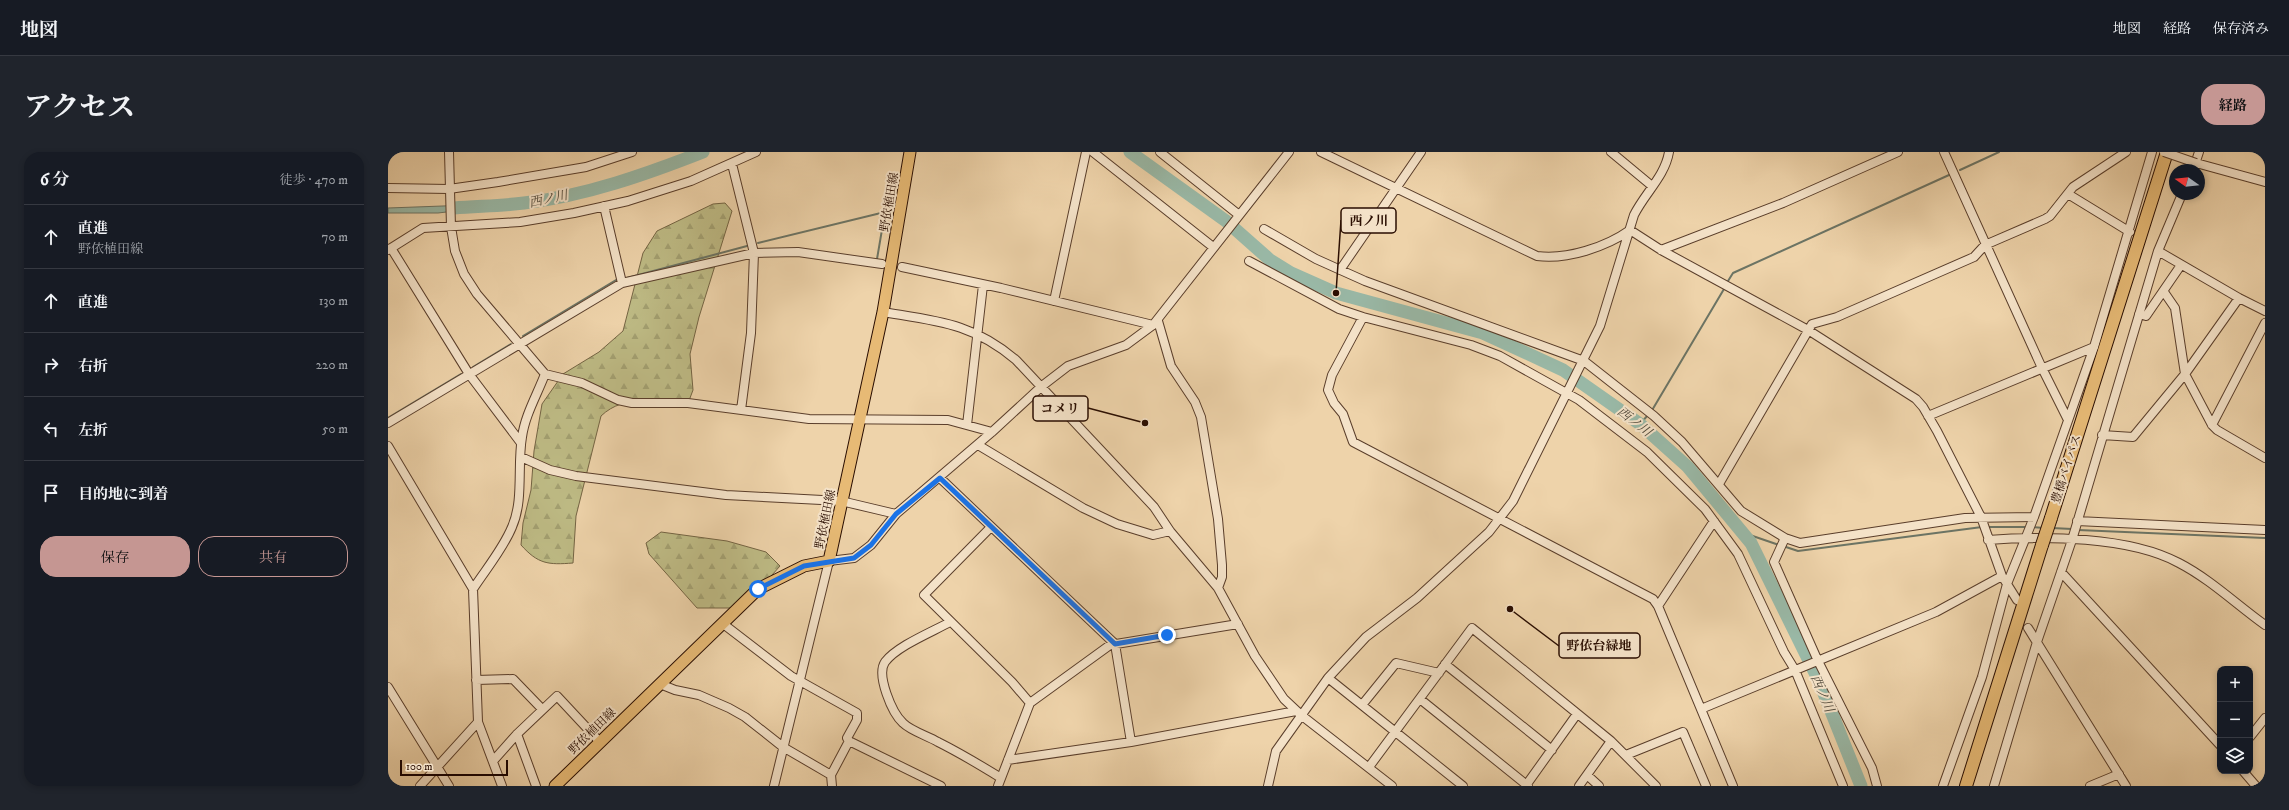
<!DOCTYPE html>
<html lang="ja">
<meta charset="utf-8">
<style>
:root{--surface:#171b24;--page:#20242c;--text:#f1f3f6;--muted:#9ea1a6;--line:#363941;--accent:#c59692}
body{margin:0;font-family:"IM FELL DW Pica","Noto Serif JP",serif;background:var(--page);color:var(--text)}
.controls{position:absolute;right:12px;bottom:12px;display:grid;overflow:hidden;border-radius:8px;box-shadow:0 2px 6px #0003}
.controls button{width:36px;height:36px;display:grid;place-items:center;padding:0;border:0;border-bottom:1px solid var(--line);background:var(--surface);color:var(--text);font:20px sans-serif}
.compass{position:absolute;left:1781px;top:12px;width:36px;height:36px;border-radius:50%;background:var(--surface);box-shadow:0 2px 6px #0003;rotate:285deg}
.scale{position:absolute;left:12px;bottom:10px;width:108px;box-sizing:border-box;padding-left:4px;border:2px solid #290d01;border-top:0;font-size:11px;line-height:14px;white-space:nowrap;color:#290d01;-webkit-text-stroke:3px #f4e2c8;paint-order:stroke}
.stop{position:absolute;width:12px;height:12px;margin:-9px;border:3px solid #1a73e8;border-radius:50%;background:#fff}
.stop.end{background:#1a73e8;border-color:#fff;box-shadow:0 1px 4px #0008}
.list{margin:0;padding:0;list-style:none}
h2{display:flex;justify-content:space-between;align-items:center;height:52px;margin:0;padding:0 16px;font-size:17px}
h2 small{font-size:13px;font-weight:400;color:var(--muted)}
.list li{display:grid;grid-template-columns:26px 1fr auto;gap:12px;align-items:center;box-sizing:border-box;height:64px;padding:0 16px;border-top:1px solid var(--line)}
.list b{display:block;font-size:15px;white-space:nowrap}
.list p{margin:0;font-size:13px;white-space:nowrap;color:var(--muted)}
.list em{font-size:13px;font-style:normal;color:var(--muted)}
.actions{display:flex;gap:8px;padding:12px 16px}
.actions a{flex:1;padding:9px 0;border:1px solid var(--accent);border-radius:16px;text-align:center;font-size:14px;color:var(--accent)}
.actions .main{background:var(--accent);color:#111}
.icon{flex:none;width:22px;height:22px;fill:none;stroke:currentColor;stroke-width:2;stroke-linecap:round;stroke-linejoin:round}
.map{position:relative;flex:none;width:1877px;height:634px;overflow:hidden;border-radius:16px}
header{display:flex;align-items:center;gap:24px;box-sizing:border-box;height:56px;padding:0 20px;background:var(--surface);border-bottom:1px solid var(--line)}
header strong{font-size:19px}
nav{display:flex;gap:22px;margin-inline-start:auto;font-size:14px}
.intro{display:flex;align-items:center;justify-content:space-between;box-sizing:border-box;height:96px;padding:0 24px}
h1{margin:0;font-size:28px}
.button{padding:10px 18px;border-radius:16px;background:var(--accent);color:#111;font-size:14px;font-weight:700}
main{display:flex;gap:24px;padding:0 24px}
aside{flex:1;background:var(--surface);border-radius:16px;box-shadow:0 2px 6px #0003}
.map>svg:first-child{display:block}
.forest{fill:url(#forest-firs);stroke:#746443}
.water{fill:#99b8a6;stroke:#6c7464}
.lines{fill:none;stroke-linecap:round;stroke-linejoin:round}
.stream{stroke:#6c7464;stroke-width:2}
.river{stroke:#99b8a6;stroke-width:13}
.minor-casing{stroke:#5a3e2b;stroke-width:10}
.major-casing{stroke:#290d01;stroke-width:13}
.highway-casing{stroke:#290d01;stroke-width:14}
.minor{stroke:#f4e2c8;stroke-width:8}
.major{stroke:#e7ba75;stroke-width:11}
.highway{stroke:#e7ba75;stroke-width:12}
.minor-bridge-casing{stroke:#5a3e2b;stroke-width:10;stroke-linecap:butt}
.highway-bridge-casing{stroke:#290d01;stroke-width:14;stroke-linecap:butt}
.minor-bridge{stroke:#f4e2c8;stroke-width:8}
.highway-bridge{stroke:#e7ba75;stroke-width:12}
.route{stroke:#1a73e8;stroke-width:5}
.labels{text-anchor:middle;stroke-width:4;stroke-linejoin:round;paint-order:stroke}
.street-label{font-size:12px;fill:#290d01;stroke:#f4e2c8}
.water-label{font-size:13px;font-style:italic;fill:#50493b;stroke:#f4e2c8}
.leader{fill:none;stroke:#290d01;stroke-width:1.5}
.callout-dot{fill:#290d01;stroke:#f4e2c8;stroke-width:1.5}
.callout{fill:#f4e2c8;stroke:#290d01;stroke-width:1.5}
.callout-label{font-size:13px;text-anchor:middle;font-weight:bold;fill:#290d01}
</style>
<header>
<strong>地図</strong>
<nav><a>地図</a><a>経路</a><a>保存済み</a></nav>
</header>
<div class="intro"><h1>アクセス</h1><a class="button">経路</a></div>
<main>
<aside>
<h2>6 分<small>徒歩 · 470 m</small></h2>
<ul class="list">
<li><svg class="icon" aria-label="ahead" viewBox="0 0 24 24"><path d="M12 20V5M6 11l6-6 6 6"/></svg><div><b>直進</b><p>野依植田線</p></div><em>70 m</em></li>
<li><svg class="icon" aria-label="ahead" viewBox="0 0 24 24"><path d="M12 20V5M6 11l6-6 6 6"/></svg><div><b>直進</b></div><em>130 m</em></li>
<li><svg class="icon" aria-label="right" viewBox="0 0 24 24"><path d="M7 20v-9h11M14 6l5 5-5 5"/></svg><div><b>右折</b></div><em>220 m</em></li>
<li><svg class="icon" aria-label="left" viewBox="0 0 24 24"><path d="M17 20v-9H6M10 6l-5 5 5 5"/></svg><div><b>左折</b></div><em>50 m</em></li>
<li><svg class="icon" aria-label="arrive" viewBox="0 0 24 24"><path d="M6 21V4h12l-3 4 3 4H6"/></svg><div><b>目的地に到着</b></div></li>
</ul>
<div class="actions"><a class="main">保存</a><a>共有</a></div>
</aside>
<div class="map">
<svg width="1877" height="634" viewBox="0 0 1877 634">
<defs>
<pattern id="forest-firs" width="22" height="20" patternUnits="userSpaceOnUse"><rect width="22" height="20" fill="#bebb85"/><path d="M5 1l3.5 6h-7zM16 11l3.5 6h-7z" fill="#a3a071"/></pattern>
</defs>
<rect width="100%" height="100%" fill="#eed3aa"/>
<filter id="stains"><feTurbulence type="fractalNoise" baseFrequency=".005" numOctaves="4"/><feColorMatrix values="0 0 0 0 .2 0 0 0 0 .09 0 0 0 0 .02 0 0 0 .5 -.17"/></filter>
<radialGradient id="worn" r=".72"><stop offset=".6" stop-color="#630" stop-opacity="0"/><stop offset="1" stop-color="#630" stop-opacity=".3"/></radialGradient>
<path class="forest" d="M337 51 344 59 311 165 302 202 305 238 299 254C269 251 237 241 213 264L188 364 185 411C160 413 150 412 133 393L135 371 143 338 146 299 154 252 175 222 211 200 235 179 255 101 269 79 325 52Z
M273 380 339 389 378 400 392 414 376 432 344 456H309L261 402 258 391Z"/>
<path class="water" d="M82 53 84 57 50 61H0V56Z"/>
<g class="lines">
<path class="stream" d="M1572 18 1611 0
M370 91 497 60 489 107
M239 126 359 94
M1340 129 1345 121 1561 23
M135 184 228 128
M85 215 123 192
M1263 260 1336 137
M0 266 73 222
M1252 272 1260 263
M1599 375H1640
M1644 375 1656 376
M1664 376 1684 377
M1690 378 1877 386
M1356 381 1391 393
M1395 394 1410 399 1594 375"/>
<path class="river" d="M742 0 838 69 882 108 903 121 948 141 1095 181 1175 218 1252 272 1300 315 1363 391 1431 529 1473 634
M66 56C90 54 113 54 136 51 197 44 259 22 315 0"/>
<defs>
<path id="minor" d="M61 0 63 75 67 99 76 122 89 142 157 222 194 231 230 248 244 251H300L421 267 560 268 604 280
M705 0 825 95
M772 0 851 63
M933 0 1149 104C1179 108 1218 95 1242 78
M1223 0 1264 34
M1556 0 1654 216 1680 268
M1808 11 1877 30
M344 12 366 101 363 181 353 258
M1805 18 1811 0
M0 36 61 37 110 30 198 15 244 0
M1680 42 1742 80
M216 54 234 131
M876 77 928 107 977 129 1196 209 1266 264 1294 290 1353 359 1397 386 1412 391 1577 366 1646 365
M1242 78 1273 98 1420 178 1528 247 1535 255 1549 279 1593 365 1614 424 1629 448
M3 96 81 222 133 291
M0 98 35 76 132 70 186 61 240 49 303 29 368 0
M1273 98 1395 51 1510 0
M1770 99 1851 146 1877 159
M861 109 951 157 975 165 1083 193 1112 204 1191 248 1259 300 1317 357 1350 402 1396 500 1407 518 1455 634
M514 115 613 136 765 173
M952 118 1033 0
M1776 140 1787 156 1797 222 1824 273 1829 278 1877 306
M666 149 698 0
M495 160C549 169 585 171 628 208L766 355 782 379 830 436 867 504 896 547 913 563 1004 634
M1751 162 1758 164 1793 113
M975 165 944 223 940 238 946 251 955 262 965 290 1265 447 1270 454 1345 634
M770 169 783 214 807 250 813 265 830 367 834 413V425L830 436
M1540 264 1706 195
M0 271 234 131 366 101 410 100 494 112
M579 273 595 133
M1824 273 1877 171
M1714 283 1745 285 1797 222 1851 146
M590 293 695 356 729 372 765 383 782 379
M0 294 85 437 90 570 114 634
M133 305 162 318 188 324 338 343 453 349 508 362
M552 326 727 492 743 590
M1331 332 1424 172 1449 165 1586 105 1597 93 1657 67 1662 64 1685 35 1738 0
M1689 369 1877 378
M603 375 536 443 624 530 642 551
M1397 386 1386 410 1430 509 1484 616 1489 634
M1600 388C1656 384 1741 384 1791 411 1822 427 1849 453 1877 473
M1673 420 1832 593
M85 437C98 417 115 397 124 375 136 348 129 314 134 285 137 263 149 243 157 222
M1270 454 1326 369
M562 470C544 480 509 494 497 510 488 523 504 561 515 571 523 579 540 584 550 590 572 601 592 613 613 626
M334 471 403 524 469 561V568L459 586 461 589 443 623 444 634
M1640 476 1738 634
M1057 512 1164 598
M940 526 1075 634
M88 528 125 527 154 557
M272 532 287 538 311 543 341 556 357 565 395 595 443 623
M0 535 61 634
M1032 547 1140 634
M974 553 1008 511 1051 521
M1313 557 1548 460 1614 424
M129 582 148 634
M1862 585 1877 566
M461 589 553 634
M1238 603 1295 580 1318 634
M620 608 743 590 908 559
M105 609 129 582 169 544 211 589
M981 615 1084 476 1223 589 1268 634
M1855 619 1868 634
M1199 623 1211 634
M1139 632 1189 562
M32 634 90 570
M386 634 441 409 466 406 483 393 508 362 604 280 654 234 680 214 738 193 765 173 901 0
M610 634 642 551 722 493 850 472
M880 634 888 599 940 526 978 485 1029 446 1101 380 1125 349 1212 174 1246 63C1257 41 1277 24 1281 0
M1191 634 1223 589
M1555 634 1594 525 1619 432 1646 365 1706 195 1764 0
M1606 634 1649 490 1684 388 1770 99 1794 42
M1702 634 1731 622"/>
<path id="major" d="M167 634 370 437 416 414 441 409 495 160 522 0"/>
<path id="highway" d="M1663 366 1779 0
M1578 634 1654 393"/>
</defs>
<use href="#minor" class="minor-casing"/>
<use href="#major" class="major-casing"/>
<use href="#highway" class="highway-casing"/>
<use href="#minor" class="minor"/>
<use href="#major" class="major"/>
<use href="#highway" class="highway"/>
<defs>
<path id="minor-bridge" d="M1776 0 1808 11"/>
<path id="highway-bridge" d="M1654 393 1663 366"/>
</defs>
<use href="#minor-bridge" class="minor-bridge-casing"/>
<use href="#highway-bridge" class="highway-bridge-casing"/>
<use href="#minor-bridge" class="minor-bridge"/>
<use href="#highway-bridge" class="highway-bridge"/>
</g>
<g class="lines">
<path class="route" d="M370 437 416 414 466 406 483 393 508 362 552 326 727 492 779 483"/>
</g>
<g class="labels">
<g class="street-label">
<text transform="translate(501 50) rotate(-80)" y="4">野依植田線</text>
<text transform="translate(1678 317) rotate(-72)" y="4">豊橋バイパス</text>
<text transform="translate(437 367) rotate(-78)" y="4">野依植田線</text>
<text transform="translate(204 579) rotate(-44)" y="4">野依植田線</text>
</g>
<g class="water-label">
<text transform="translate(160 46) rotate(-12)" y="5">西ノ川</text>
<text transform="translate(1247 269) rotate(38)" y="5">西ノ川</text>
<text transform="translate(1435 541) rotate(67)" y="5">西ノ川</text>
</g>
</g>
<path class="leader" d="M948 141L953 68M757 271L700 256M1122 457L1171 494"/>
<g class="callout-dot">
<circle cx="948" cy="141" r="4"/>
<circle cx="757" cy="271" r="4"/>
<circle cx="1122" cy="457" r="4"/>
</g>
<g class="callout">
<rect x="953" y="56" width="55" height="25" rx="4"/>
<rect x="645" y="244" width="55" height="25" rx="4"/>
<rect x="1171" y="481" width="81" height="25" rx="4"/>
</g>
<g class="callout-label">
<text x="981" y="73">西ノ川</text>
<text x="672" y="261">コメリ</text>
<text x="1211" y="498">野依台緑地</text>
</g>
<rect width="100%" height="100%" filter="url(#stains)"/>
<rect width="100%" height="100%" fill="url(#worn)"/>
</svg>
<div class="controls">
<button>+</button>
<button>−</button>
<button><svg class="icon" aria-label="layers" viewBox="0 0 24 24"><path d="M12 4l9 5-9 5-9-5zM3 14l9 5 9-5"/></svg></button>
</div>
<svg class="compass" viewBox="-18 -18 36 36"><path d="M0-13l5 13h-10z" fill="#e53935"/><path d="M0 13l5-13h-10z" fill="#9ea1a6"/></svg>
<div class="scale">100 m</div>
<div class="stop" style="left:370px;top:437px"></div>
<div class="stop end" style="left:779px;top:483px"></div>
</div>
</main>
